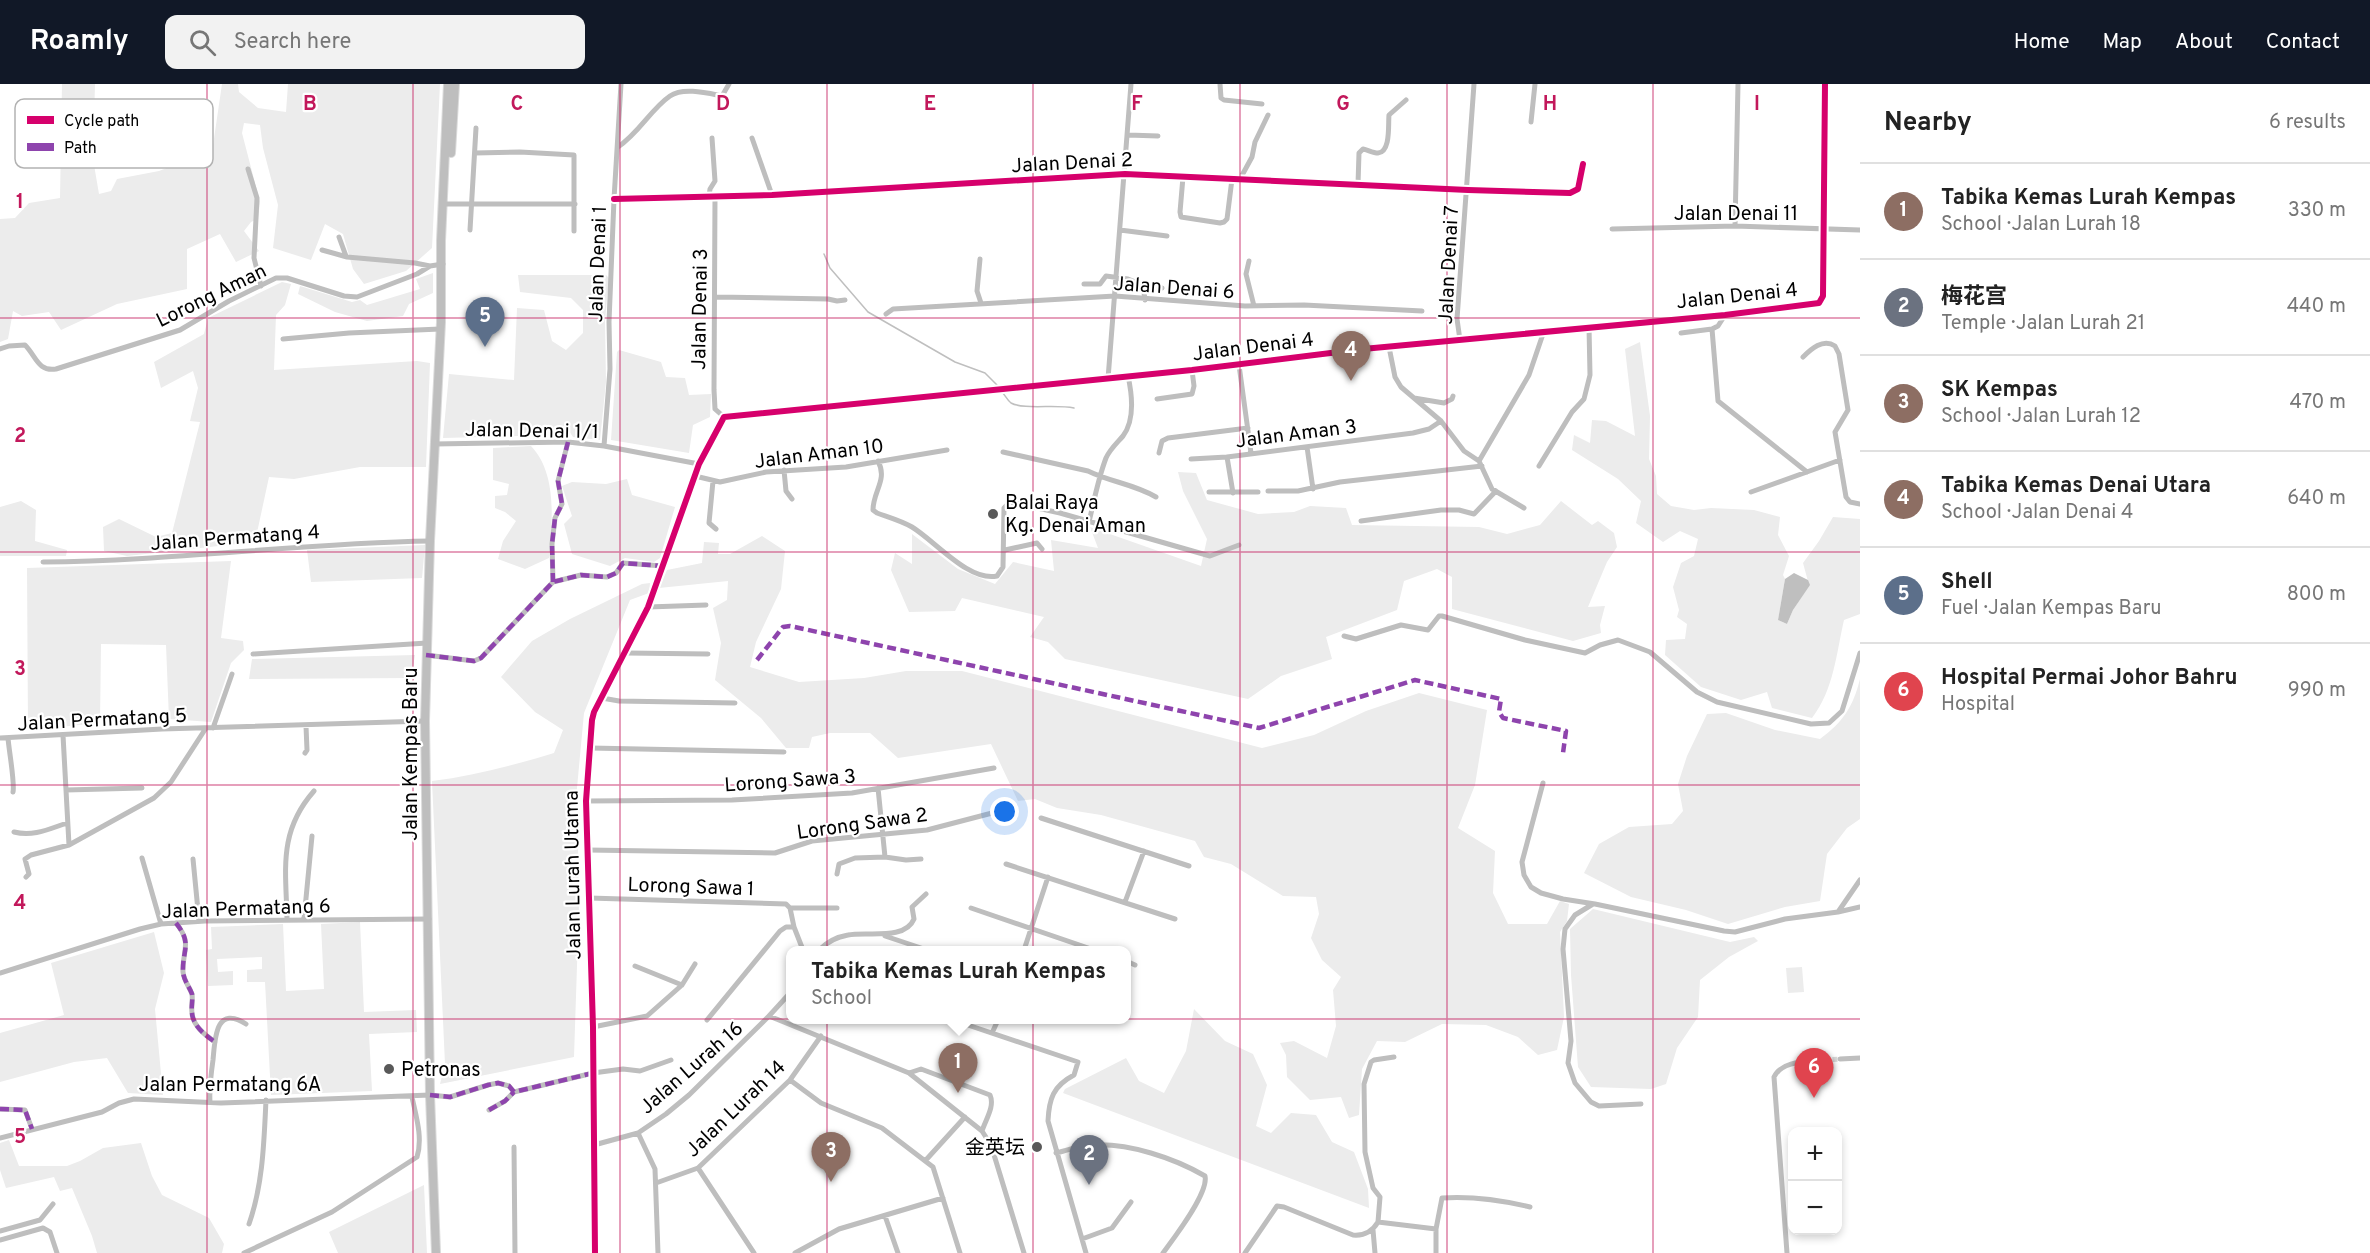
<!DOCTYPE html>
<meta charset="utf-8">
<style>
:root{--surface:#fff;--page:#f2f2f2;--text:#222;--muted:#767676;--line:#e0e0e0;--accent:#111827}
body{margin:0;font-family:Overpass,"Noto Sans SC",sans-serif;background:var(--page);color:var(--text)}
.controls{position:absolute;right:18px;bottom:18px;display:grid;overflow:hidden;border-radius:12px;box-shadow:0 3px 9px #0003}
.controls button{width:54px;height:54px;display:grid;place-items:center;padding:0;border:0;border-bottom:2px solid var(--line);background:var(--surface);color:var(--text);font:30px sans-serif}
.you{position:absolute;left:1005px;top:728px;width:21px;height:21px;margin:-15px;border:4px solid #fff;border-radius:50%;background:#1a73e8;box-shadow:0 0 0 9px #1a73e833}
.badge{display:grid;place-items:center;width:39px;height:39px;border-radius:50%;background:var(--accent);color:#fff;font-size:20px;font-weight:700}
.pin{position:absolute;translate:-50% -50px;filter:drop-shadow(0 2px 3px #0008)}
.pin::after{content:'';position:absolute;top:32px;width:21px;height:18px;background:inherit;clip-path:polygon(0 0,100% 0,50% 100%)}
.popup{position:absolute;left:786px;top:862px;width:345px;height:78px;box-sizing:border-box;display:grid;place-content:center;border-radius:12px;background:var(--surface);filter:drop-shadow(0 2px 4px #0005);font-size:20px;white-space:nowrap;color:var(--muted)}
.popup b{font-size:22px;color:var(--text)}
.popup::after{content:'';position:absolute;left:50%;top:100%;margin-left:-12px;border:12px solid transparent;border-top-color:var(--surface)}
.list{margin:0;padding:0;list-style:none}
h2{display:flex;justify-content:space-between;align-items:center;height:78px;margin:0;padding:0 24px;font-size:26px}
h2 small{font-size:20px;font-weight:400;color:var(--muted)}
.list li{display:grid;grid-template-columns:39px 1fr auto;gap:18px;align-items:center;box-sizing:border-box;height:96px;padding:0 24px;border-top:2px solid var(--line)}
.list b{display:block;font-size:22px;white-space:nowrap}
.list p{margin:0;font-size:20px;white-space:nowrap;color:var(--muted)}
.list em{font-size:20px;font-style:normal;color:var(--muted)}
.icon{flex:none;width:33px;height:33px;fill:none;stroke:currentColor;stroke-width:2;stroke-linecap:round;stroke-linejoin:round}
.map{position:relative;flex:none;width:1860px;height:1169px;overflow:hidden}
header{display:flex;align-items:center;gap:36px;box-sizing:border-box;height:84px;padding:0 30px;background:var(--accent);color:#fff}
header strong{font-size:28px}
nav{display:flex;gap:33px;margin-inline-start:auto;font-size:21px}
.search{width:420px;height:54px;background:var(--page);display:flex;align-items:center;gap:15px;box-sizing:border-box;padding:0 21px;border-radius:12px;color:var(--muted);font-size:22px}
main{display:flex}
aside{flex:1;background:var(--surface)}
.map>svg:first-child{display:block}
.green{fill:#ececec}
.water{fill:#bfbfbf}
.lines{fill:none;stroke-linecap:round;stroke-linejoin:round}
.stream{stroke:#bfbfbf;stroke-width:1.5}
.street-tunnel{stroke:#d9d9d9;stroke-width:5;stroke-dasharray:5 2.5;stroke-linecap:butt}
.primary-casing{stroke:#dbdbdb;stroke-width:10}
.street{stroke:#bebebe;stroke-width:5}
.secondary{stroke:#b8b8b8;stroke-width:7}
.primary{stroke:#bebebe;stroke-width:8}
.quiet{stroke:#8e44ad;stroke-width:4.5;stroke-dasharray:9 4.5;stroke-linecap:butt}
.cycleway-casing{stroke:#fff;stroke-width:10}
.cycleway{stroke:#d6006c;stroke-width:6}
.grid{fill:none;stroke:#c2185b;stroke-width:1.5;stroke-opacity:0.55}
.poi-dot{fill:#595959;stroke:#fff;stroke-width:2}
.labels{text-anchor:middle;stroke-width:4.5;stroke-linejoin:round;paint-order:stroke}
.street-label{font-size:20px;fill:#000;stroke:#fff}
.poi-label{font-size:20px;fill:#000;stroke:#fff;text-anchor:start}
.key{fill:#fff;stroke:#b2b2b2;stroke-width:1.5}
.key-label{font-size:16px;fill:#000}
.grid-label{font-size:20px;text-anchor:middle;font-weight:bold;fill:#c2185b;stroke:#fff;stroke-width:4.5;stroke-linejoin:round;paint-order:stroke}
</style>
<header>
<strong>Roamly</strong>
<div class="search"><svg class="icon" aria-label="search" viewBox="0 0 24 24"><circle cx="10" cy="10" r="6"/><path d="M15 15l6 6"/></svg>Search here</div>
<nav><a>Home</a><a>Map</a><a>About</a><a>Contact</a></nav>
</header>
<main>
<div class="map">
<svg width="1860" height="1169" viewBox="0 0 1860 1169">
<rect width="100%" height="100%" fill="#fff"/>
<path class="green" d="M62 0H95L93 75 99 110 111 107 117 95 159 87 177 80 182 59 192 62 194 82 211 75 222 0H238L239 8 258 24 286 28 288 0H440L432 164 406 187 364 200 353 185 343 150 325 140 311 176 273 164 278 121 263 64 260 41 244 39 242 49 260 118 258 135 251 138 244 147 259 167 236 178 220 150 187 165V205L117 220 61 246 49 228 22 232 13 227 8 255 0 258V135L15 134 29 119 60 114Z
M433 189V209L409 220 403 232 367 237 335 228 298 210 300 202 352 218 360 216 367 221 420 205 416 195Z
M518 191H606L609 194 605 237 606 298 600 356 573 353 567 344 560 351 443 354 449 290 514 296 517 224 544 226 552 257 566 266 583 249V226L571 214 520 208Z
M282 198 291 200 285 221 276 231 274 286 417 277 430 279 426 383H360L294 395 269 393 255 458 127 472 104 467 103 443 119 435 156 453 172 449 200 338 190 337 198 304 193 287 161 304 154 278 204 250 208 234Z
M1640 258 1650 332 1649 375 1656 392 1657 410 1671 422 1694 426 1711 424 1754 426 1780 433 1778 451 1789 472 1783 491 1785 495 1778 536 1787 540 1793 526 1809 501 1803 479 1819 457 1833 433 1860 435V530L1844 536C1836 571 1834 605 1812 634L1772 624 1767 608 1741 616 1701 603 1665 571 1666 556 1685 555 1687 540 1677 533 1679 526 1673 503 1681 479 1694 472 1698 455 1680 447 1663 458 1636 439 1641 417 1618 395 1572 366 1574 351 1590 359 1592 336 1606 337 1635 352 1625 265Z
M619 266 661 278 666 293 685 294 689 311 711 310 710 333 693 341 689 369 611 356 617 268Z
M531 362C558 390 552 440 549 474L525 485 498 475 503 457 516 437 505 428 495 424V412L507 411 509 400 493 396V364Z
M1178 388 1196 389 1207 416 1258 430 1294 428 1310 422 1346 424 1352 441 1479 443 1507 450 1540 441 1561 417 1592 441 1598 437 1614 449 1617 463 1607 478 1588 523 1605 522 1600 541 1601 549 1573 557 1452 525V493L1437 485 1404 497 1397 526 1326 553 1332 575 1281 592 1248 615 1065 575 1048 558 1030 553 1044 533 962 514 955 527 909 528 891 486 895 469 912 480V450L958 485 995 500 1013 478 1054 487 1051 456 1098 464 1090 443 1201 482 1207 455 1183 407Z
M627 395 632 411 675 423 660 474 654 478 625 474 610 482 572 470 564 440 572 432 562 402 572 398 606 400Z
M21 417 36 426 35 457 67 466 66 472H0V423Z
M762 452 785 467 781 505 756 558 750 583 799 598 864 594 906 587H962L1262 664 1314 651 1366 627 1419 609 1487 626 1475 701 1458 744 1495 767 1493 809 1508 840H1547L1560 817 1569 820 1567 837 1560 848 1564 933 1557 966 1538 971 1518 953 1486 941 1442 940 1405 958 1377 957 1362 985 1359 1031 1349 1034 1341 1013 1310 1016 1287 993 1286 971 1280 959 1294 957 1327 974 1336 942 1333 906 1341 893 1322 876 1311 854 1319 830 1316 813 1283 812 1231 780 1204 773 1195 757 1101 731 1057 724 1035 715 1018 717 991 660 898 674 870 649H830L812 653 809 664H786L761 634 715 596 721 559 713 524 727 516 728 497 659 504 667 486 702 479 704 458 719 459 718 470H730Z
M425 461 422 494 311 498 307 466Z
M231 477 221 554 243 557 244 566 231 579 211 638 169 635 166 561 101 560 100 639 28 646 27 484Z
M650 499 649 509 630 516 584 629 577 704 579 821 574 973 440 1000 445 980 432 697C474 692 514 681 554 669L563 646 535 628 501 593 532 557 570 535 642 500Z
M415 571 411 594 249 595 252 575Z
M1860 595V735L1847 744 1827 770 1820 817 1785 823 1728 840 1686 826 1631 813 1584 789 1599 760 1629 743 1672 740 1683 727 1678 700 1687 672 1707 630 1726 629 1775 646 1820 655C1843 638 1853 623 1860 595Z
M1593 825 1730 858 1754 853 1758 857 1729 873 1700 896 1698 933 1677 964 1666 1000 1651 1005 1591 1003 1578 983 1571 891 1570 845Z
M360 838 364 928 416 926 417 948 369 950 372 1007 271 1011 265 898H247V886L262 885V873L217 875 218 888 233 887V901L208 902 206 866 212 865 211 843 283 840 286 907 324 905 321 840Z
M154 848 164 889 155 925 163 1011 128 1009 107 974 74 978 0 998V949L64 931 51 879Z
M1802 883 1804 908 1788 909 1786 884Z
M1194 925 1225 957 1253 970 1267 1001 1256 1042 1271 1049 1291 1029 1316 1031 1332 1058 1354 1068 1368 1105 1369 1124 1063 1009 1065 1005 1126 974 1139 997 1164 1009 1186 967Z
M9 1056 19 1082H67L80 1077 103 1064 141 1059 152 1092 162 1111 209 1134 224 1160 222 1169H97L92 1152 72 1104 60 1107 54 1093 6 1104 0 1086V1059Z
M424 1101 427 1169H338L329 1148Z"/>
<path class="water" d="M1794 489 1808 496 1810 501 1793 526 1787 540 1778 536 1785 495Z"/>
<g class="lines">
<path class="stream" d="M824 170 830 184 868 228 955 278 985 289 997 301
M1002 308C1005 311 1007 316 1011 319 1024 326 1056 320 1074 324"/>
<path class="street-tunnel" d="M1825 976 1840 975"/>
<defs>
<path id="primary" d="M451 69 455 0
M436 1169 430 1011 425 637 430 457 441 238V157L448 0"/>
</defs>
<use href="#primary" class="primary-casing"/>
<path class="street" d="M1220 0 1221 14 1224 16 1262 20
M1531 38 1535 0
M1128 51 1158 52
M752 54 772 111
M618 63C639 49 651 25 670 12 683 3 707 9 722 12L729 0
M475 69 520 68 574 71V147
M248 85 257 114 254 174 261 202
M1183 93 1180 128 1181 133 1220 139 1224 138 1227 135 1232 95
M1240 95 1252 73 1255 58 1268 31
M1358 100 1359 69 1363 65C1368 66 1373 69 1378 69 1391 68 1388 40 1389 31L1406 16
M709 113 710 105 715 97 712 54
M715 113 714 306 715 325 724 333
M614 115 772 111 1125 90 1468 106 1570 109 1578 105 1583 80
M447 120H575
M1735 142 1738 0
M1612 145 1735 142 1860 146
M470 146 476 44
M1120 146 1167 152
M339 153 346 172
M322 166 347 173 415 179 430 182
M980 175 977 207 981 219
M1249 177 1246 190 1254 222
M1084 200H1100L1106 192 1128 195 1143 201 1145 216
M1143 201 1162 204
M716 213 828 215 837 217 845 216
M886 230 893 225 1115 212 1245 222 1304 221 1422 227
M1725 231 1718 242 1712 245 1718 317 1807 388
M1681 249 1712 245
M283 255 349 249 440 245
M1460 256 1457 235 1474 0
M1389 263 1395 293 1401 303 1441 337 1464 367 1479 377 1492 405 1524 424
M0 265 9 262 25 261C36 272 38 288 56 285L180 246 229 217 276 194H287L344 212 357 213 417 190 430 182 443 180
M1803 273C1811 265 1823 254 1835 262L1839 270 1848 326 1835 348 1846 413 1850 418 1860 420
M1239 281 1251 369
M1108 295 1131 0
M1414 314 1444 319 1452 315 1453 312
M1157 315 1192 310 1194 302 1192 286
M434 360 568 358 604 362 699 380
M604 362 610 285 609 238 614 115 621 0
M1307 363 1313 405
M1003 368 1088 387C1110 398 1134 400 1156 413
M1159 369 1162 357 1168 354 1248 344
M1227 373 1233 409
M1191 375 1227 373 1413 349 1429 345 1441 337
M878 377C888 396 873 407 873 426L877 429C888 433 902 437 912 443 935 457 969 498 997 492L1003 483 1004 424 1010 418 1060 429 1210 472 1239 461
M1479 377 1529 291 1544 247
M1539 382 1572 328 1584 315 1590 291 1589 243
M784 386 786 407 792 415
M695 392 720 398 766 388 846 383 947 366
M713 397 709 439 716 445
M1268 407H1298L1340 398 1482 382
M1209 408H1258
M1751 408 1840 376
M1361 437 1441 426H1459L1474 430 1496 407
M1089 438C1094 417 1098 395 1106 374 1110 365 1117 359 1123 352 1135 336 1132 310 1128 292
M1005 466 1037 459 1042 465
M43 478C172 477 300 459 430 457
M553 498 552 460 555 434 562 420 558 397 568 358
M648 523 706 521
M1344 552 1356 555 1401 541 1428 546 1439 532H1442L1525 556 1585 569 1600 561 1618 556 1650 568 1697 608 1717 618 1811 640 1829 639 1842 627 1860 569
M626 569 708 570
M253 570 427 559
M426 571 474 577 481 574 553 498 581 491 607 493 616 489 623 479 663 482
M602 614 619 617 735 619
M213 644 232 590
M63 651 69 761
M0 654 162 645 425 637
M8 654C9 667 15 699 13 708
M590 664 784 668
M305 669 307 666 306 642
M1543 699 1522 778 1524 791 1531 803 1541 809 1563 815 1595 820 1724 847 1735 848 1785 835 1838 828 1860 796
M66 706 142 704
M586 717 732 716 852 709 994 684
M1041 734 1189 782
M14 748C33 753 49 745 67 739
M588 766 775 769 812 757 927 746 996 728
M885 773 906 776 921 775
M142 774 161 840
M193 775 199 837
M1006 780 1175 835
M837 790 839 780 855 774 885 773 878 704
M26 793 29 790 25 775 31 771 69 761 154 714 171 698 206 644
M589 814 786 820 790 824
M1125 818 1144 767
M1593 820 1575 831 1565 845 1563 865 1571 957 1568 979 1575 999 1591 1018 1599 1022 1641 1020
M790 824H837
M790 824 794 843 803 866
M971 824 1094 866
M1838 828 1860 823
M287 835C286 785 278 748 314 707
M304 835 312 752
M176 839C193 860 182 866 183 888 184 897 189 902 192 910 193 916 191 923 192 929 193 942 205 951 215 958
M885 852 927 866
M819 866C827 858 836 853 848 851 866 847 905 857 914 835L912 823 926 810
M1024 866 1048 793
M1126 877 1135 881
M635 882 682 901
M0 889 140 845 161 840 205 837 429 835
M769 932 790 909
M707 936 780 847 786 843H794
M953 936 1078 978 1074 991C1053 1002 1049 1015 1048 1037L1086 1169
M593 943 647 932 682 901 695 880
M992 949 998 936
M1840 975 1860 974
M909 989 921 985 990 1011C995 1022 986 1035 982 1047
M790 996 821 1019 882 1044 933 1083 960 1169
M210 1018C209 1004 211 990 213 976 215 956 215 920 246 940
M0 1025 25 1026 32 1045
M489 1026 505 1017 514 1008
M638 1049 655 1085 658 1169
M0 1054 102 1028 119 1019 134 1015 221 1019 430 1011 450 1013 488 1001 498 999 509 1002 514 1008 593 989 623 985 640 987 671 976
M594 1061 638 1049 666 1030 689 1011 769 932 909 989 982 1047 991 1061 1024 1169
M514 1063 515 1169
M1056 1069C1068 1066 1081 1061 1093 1061 1129 1059 1174 1074 1205 1092 1209 1109 1174 1154 1163 1169
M925 1077 965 1033
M698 1084 754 1169
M656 1099 698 1084 790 996 821 952
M885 1132 898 1169
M1378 1138 1380 1113 1373 1104 1365 1068 1364 1000 1371 978 1374 976 1394 973
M249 1140C263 1100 264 1058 266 1016
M1373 1146 1375 1169
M0 1147 40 1136 53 1120
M1082 1155 1112 1144 1131 1118
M0 1156 43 1144 50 1148 57 1169
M244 1169 332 1128 417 1073C423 1054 416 1032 412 1013
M795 1169 839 1145 943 1114
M1245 1169 1277 1122 1284 1123 1353 1151C1364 1152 1372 1148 1378 1138L1436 1145
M1436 1169V1145L1442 1114C1472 1112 1501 1116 1530 1123
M1787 1169 1774 993C1782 976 1808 978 1825 976"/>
<path class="secondary" d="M595 1169 593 943 586 717 592 636 594 628 648 523 699 380 724 333 1192 286 1363 265 1725 231 1819 219 1823 212 1825 0"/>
<use href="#primary" class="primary"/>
<path class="quiet" d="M553 498 552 460 555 434 562 420 558 397 568 358
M426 571 474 577 481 574 553 498 581 491 607 493 616 489 623 479 663 482
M757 576 783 543 790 542 1259 644 1415 596 1501 615 1499 628 1503 634 1566 647 1563 669
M176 839C193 860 182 866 183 888 184 897 189 902 192 910 193 916 191 923 192 929 193 942 205 951 215 958
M430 1011 450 1013 488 1001 498 999 509 1002 514 1008 593 989
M0 1025 25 1026 32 1045
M489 1026 505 1017 514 1008"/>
<defs>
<path id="cycleway" d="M614 115 772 111 1125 90 1468 106 1570 109 1578 105 1583 80
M595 1169 593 943 586 717 592 636 594 628 648 523 699 380 724 333 1192 286 1363 265 1725 231 1819 219 1823 212 1825 0"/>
</defs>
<use href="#cycleway" class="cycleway-casing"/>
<use href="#cycleway" class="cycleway"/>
</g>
<path class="grid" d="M207 0V1169M413 0V1169M620 0V1169M827 0V1169M1033 0V1169M1240 0V1169M1447 0V1169M1653 0V1169M0 234H1860M0 468H1860M0 701H1860M0 935H1860"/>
<g class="poi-dot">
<circle cx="993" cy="430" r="6"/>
<circle cx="389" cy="985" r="6"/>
<circle cx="1037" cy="1063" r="6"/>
</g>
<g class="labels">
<g class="street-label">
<text transform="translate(1072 78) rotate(-3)" y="7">Jalan Denai 2</text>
<text x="1736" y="136">Jalan Denai 11</text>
<text transform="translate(597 180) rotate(-88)" y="7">Jalan Denai 1</text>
<text transform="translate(1448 181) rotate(-87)" y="7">Jalan Denai 7</text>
<text transform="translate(1174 203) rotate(4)" y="7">Jalan Denai 6</text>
<text transform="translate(211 211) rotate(-26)" y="7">Lorong Aman</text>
<text transform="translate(1737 211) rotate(-6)" y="7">Jalan Denai 4</text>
<text transform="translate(699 225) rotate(-89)" y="7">Jalan Denai 3</text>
<text transform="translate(1253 262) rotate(-7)" y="7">Jalan Denai 4</text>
<text transform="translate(532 346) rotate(1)" y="7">Jalan Denai 1/1</text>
<text transform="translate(1296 349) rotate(-7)" y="7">Jalan Aman 3</text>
<text transform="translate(819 369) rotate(-7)" y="7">Jalan Aman 10</text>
<text transform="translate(235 453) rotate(-4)" y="7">Jalan Permatang 4</text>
<text transform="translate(102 635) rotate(-3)" y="7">Jalan Permatang 5</text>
<text transform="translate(410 670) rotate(-90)" y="7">Jalan Kempas Baru</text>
<text transform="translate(790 696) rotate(-4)" y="7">Lorong Sawa 3</text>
<text transform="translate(862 739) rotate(-8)" y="7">Lorong Sawa 2</text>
<text transform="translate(572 791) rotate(-91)" y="7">Jalan Lurah Utama</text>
<text transform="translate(691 802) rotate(2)" y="7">Lorong Sawa 1</text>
<text transform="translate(246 824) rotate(-2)" y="7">Jalan Permatang 6</text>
<text transform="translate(691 983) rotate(-41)" y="7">Jalan Lurah 16</text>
<text x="230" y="1007">Jalan Permatang 6A</text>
<text transform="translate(735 1024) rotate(-44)" y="7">Jalan Lurah 14</text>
</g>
<g class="poi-label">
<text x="1005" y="425">Balai Raya<tspan x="1005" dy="23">Kg. Denai Aman</tspan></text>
<text x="401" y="992">Petronas</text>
<text x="1025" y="1070" text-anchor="end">金英坛</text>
</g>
</g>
<rect x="15" y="15" width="198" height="69" rx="9" class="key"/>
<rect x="27" y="32" width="27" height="8" fill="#d6006c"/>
<rect x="27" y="59" width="27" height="8" fill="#8e44ad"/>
<g class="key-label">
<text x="64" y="42">Cycle path</text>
<text x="64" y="69">Path</text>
</g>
<g class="grid-label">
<text x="310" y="26">B</text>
<text x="517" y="26">C</text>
<text x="723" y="26">D</text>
<text x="930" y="26">E</text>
<text x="1137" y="26">F</text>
<text x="1343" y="26">G</text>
<text x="1550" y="26">H</text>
<text x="1757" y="26">I</text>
<text x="20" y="124">1</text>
<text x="20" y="358">2</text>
<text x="20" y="591">3</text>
<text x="20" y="825">4</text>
<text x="20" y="1059">5</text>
</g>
</svg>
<div class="controls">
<button>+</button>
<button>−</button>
</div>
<div class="you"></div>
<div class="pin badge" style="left:958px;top:1009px;background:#8d6e63">1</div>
<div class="popup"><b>Tabika Kemas Lurah Kempas</b>School</div>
<div class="pin badge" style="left:1089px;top:1101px;background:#6b7280">2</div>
<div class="pin badge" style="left:831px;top:1098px;background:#8d6e63">3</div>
<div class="pin badge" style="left:1351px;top:297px;background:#8d6e63">4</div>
<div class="pin badge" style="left:485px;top:263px;background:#5c6f8a">5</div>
<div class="pin badge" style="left:1814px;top:1014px;background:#e0444e">6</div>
</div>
<aside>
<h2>Nearby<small>6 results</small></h2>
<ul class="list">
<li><span class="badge" style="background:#8d6e63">1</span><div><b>Tabika Kemas Lurah Kempas</b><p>School · Jalan Lurah 18</p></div><em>330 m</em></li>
<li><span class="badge" style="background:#6b7280">2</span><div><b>梅花宫</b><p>Temple · Jalan Lurah 21</p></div><em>440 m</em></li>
<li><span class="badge" style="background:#8d6e63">3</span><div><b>SK Kempas</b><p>School · Jalan Lurah 12</p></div><em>470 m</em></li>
<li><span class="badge" style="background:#8d6e63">4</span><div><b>Tabika Kemas Denai Utara</b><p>School · Jalan Denai 4</p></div><em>640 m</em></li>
<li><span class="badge" style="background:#5c6f8a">5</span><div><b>Shell</b><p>Fuel · Jalan Kempas Baru</p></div><em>800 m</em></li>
<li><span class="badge" style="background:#e0444e">6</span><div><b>Hospital Permai Johor Bahru</b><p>Hospital</p></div><em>990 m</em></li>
</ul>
</aside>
</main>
